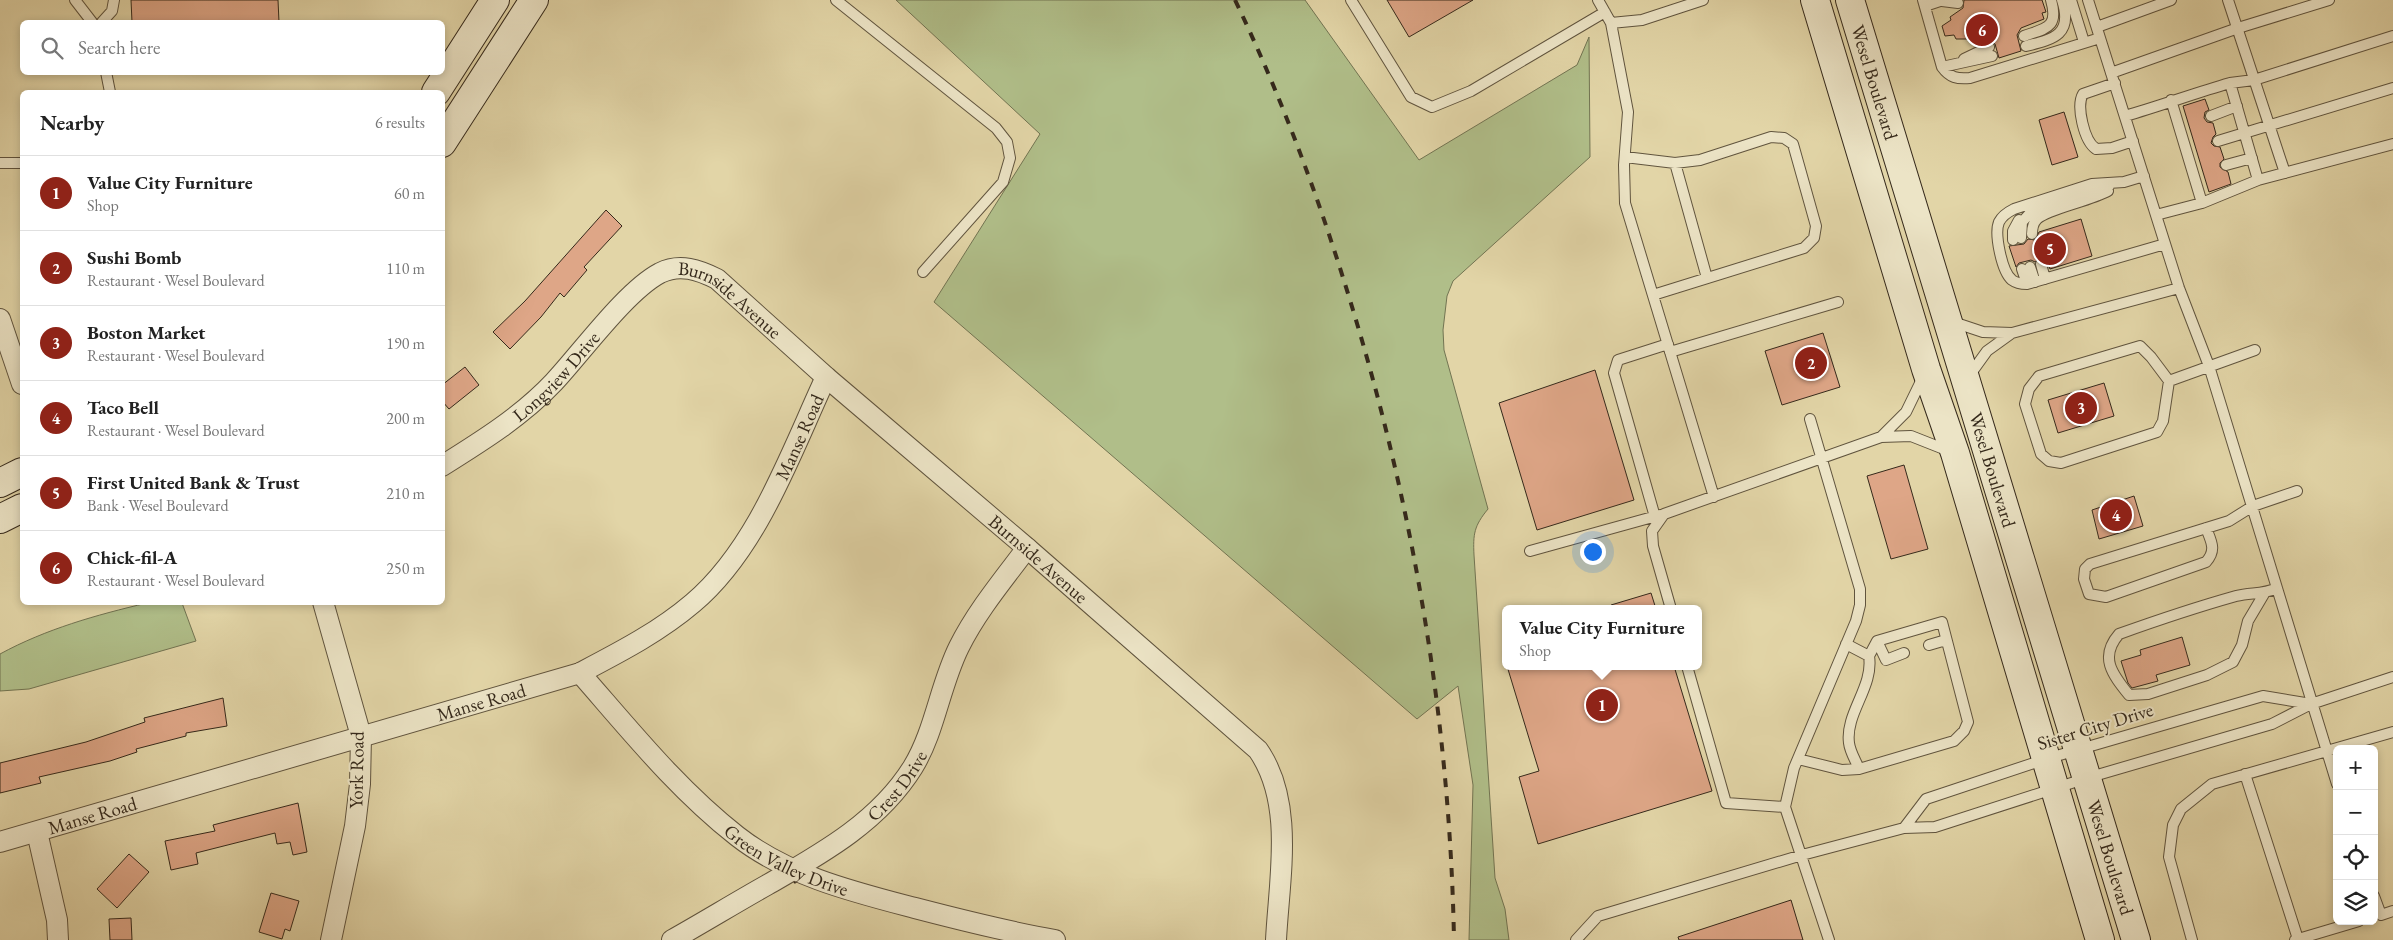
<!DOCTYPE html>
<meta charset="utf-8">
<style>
:root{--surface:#fff;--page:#f2f2f2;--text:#222;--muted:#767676;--line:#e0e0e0;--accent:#8f2418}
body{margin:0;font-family:"EB Garamond",serif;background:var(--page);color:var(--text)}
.controls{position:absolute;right:15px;bottom:15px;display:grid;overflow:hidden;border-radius:8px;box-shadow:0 2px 8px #0003}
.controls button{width:45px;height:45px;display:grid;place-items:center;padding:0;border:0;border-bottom:1px solid var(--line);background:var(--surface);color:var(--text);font:25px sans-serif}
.you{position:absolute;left:1592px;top:551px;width:18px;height:18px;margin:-12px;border:4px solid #fff;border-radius:50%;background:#1a73e8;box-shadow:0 0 0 8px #1a73e833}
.badge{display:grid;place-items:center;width:32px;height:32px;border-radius:50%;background:var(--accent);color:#fff;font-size:16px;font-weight:700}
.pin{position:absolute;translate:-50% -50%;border:2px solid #fff;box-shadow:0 1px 5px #0006}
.popup{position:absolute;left:1502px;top:605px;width:200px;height:65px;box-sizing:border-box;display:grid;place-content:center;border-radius:8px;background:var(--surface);filter:drop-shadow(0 1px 4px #0005);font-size:16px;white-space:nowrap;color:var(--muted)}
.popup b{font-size:19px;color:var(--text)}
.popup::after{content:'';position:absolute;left:50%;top:100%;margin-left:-10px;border:10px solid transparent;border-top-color:var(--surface)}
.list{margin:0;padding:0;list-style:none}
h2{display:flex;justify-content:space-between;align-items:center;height:65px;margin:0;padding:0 20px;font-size:21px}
h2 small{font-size:16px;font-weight:400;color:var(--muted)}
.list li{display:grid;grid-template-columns:32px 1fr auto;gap:15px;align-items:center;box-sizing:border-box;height:75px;padding:0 20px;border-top:1px solid var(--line)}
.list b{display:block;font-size:19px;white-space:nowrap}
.list p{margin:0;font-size:16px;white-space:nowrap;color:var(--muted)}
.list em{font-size:16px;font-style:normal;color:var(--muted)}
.icon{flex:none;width:28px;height:28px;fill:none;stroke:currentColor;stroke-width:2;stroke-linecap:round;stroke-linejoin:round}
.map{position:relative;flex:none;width:2393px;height:940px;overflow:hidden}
.search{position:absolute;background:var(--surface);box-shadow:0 2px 8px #0003;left:20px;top:20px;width:425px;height:55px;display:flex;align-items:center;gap:12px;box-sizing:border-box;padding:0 18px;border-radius:8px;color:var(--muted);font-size:19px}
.panel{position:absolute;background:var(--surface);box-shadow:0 2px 8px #0003;left:20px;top:90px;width:425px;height:515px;border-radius:8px}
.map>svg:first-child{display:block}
.green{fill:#b0be89;stroke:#727452}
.building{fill:#dea687;stroke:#35291b}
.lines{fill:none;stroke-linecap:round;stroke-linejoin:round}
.lane-casing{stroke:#60543e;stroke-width:12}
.street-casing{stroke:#60543e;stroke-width:22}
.secondary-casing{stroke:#35291b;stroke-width:30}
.lane{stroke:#ece4c6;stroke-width:10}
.street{stroke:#ece4c6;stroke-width:20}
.secondary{stroke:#ece4c6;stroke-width:28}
.rail{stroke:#35291b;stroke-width:4;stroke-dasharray:9 9;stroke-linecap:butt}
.labels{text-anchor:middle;stroke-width:4;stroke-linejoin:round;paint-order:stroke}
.street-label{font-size:19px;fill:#35291b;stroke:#ece4c6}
</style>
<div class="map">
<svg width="2393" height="940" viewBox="0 0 2393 940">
<rect width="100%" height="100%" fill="#e2d5a7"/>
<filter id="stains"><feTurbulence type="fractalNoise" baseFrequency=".004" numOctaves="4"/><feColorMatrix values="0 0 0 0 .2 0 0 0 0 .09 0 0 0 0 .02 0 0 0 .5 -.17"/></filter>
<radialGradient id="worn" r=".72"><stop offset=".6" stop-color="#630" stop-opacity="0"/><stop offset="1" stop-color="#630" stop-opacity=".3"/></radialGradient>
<path class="green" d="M896 0H1305L1419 160 1577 65 1589 37 1590 157 1453 281 1447 296 1443 330 1444 350 1488 509C1474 526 1473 534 1474 555L1495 878 1505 909 1509 940H1469L1473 785 1458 686 1417 719 934 302 1040 134Z
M147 603H182L196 641 29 689 0 691V654C46 629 96 615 147 603Z"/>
<path class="building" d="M131 0H278L279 22H132Z
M1387 0H1473L1409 37Z
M1964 0H2042L2046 12 2042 13 2044 19 2021 28 2017 35 2021 51 1999 58 1995 44 1988 40 1986 34 1968 39H1956L1954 35 1945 36 1942 26 1951 20 1950 17 1963 8Z
M2205 99 2209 110 2205 112 2204 118 2207 122 2213 123 2216 134 2213 137 2211 143 2214 146 2220 147 2224 159 2220 163V167L2228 172 2231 184 2209 192 2183 106Z
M2064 112 2078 157 2052 165 2039 120Z
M606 210 622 226 584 267 587 270 564 297 560 293 541 317 510 349 493 332 525 301Z
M2081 219 2092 256 2050 269 2046 260 2042 257 2035 262 2031 260 2019 263 2016 267 2009 246 2024 244 2028 239 2035 240 2039 232Z
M1823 333 1840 387 1782 405 1765 351Z
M465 367 479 385 449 409 442 401V385Z
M1595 370 1634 500 1537 530 1499 403Z
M2104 383 2114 416 2058 433 2048 400Z
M1904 465 1928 549 1891 559 1867 476Z
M2134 496 2143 526 2099 539 2092 510Z
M1651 593 1656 609H1612L1611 605Z
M2182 637 2190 665 2156 675 2158 681 2132 688 2128 683 2121 661 2141 655 2140 650Z
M1507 666H1674L1712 791 1538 844 1519 777 1539 771Z
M223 698 227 726 186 733V736L136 749 137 752 110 761 39 777 41 783 0 793V763L86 742 145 722 144 718Z
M298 803 307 852 293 855 290 842 277 844 275 833 196 853 198 864 171 870 165 841 215 831 213 825Z
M129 854 149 872 117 908 97 889Z
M271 893 299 901 290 931 285 929 282 939 259 932Z
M1791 900 1803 940H1679L1678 937Z
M131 918 132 940H110L109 919Z"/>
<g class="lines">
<defs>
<path id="lane" d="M75 0 92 22
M836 0 996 128 1007 142 1010 158 1003 182 923 272
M1351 0 1411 97 1432 107 1471 91 1605 12
M1598 0 1611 23 1628 112 1624 165 1625 203 1714 497
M1923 0 1942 67C1950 78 1957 79 1970 78L2100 38
M2071 0 2084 42
M2088 0 2179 288 2209 366 2337 784
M2228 0 2285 173
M1942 1 1958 3
M1925 6 1943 0
M102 22 112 11 114 0
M1611 23 1642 20 1703 0
M2097 27 2171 0
M2024 36C2046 28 2059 28 2051 0
M2026 46C2055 39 2073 34 2062 0
M1964 59 1989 47
M1942 67 1992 56
M106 72 110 92
M2111 73 2238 28 2329 0
M2115 83 2083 94C2076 106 2084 141 2096 149L2112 148 2133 141
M2230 83 2254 80 2393 36
M2171 100 2202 203
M2125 116C2160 106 2195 93 2230 83L2258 180 2202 203 2156 215
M2211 116 2237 106
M2218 141 2393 88
M1625 157 1675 163 1700 160 1771 137 1784 138 1793 144 1816 226 1814 238 1804 248 1653 295
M0 163H22
M1675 163 1707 278
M2226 165 2252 158
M2144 176 2124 182 2092 184 2014 209C2008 212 2002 216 1999 222 1994 234 2002 272 2012 280 2016 283 2021 284 2027 284L2165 244
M2258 180 2393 144
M2032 234C2032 228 2033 223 2037 219 2048 209 2090 201 2108 191
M2021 238 2022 222 2032 211 2109 186
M2013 240V231L2019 220
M2041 264 2045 279
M2030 267 2035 282
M2022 269 2027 284
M1950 321 1983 332 2012 333 2179 288
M1670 352 1838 302
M1969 376 1987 351 2012 333
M2169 381 2151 357 2140 346 2039 376 2029 389 2025 404 2041 454 2049 461 2061 463 2157 432 2163 421 2169 381 2255 350
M1810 419 1860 589V605L1856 621 1794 768 1785 807 1829 940
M1881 437 1906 412 1924 375
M1655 517 1614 373 1618 360 1668 344
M2206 528C2211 541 2217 550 2206 562L2106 597 2089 594 2084 579 2085 569 2090 564 2229 521 2253 506 2297 491
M1530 551 1660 515
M2264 594 2248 621 2242 645 2233 662 2207 675 2148 694 2129 695C2112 674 2099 657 2119 634 2158 620 2197 607 2236 596 2251 592 2262 595 2277 588
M1671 609 1653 546 1652 531 1664 514 1881 437 1911 436 1949 451
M1877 641 1886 660 1904 653
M1929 645 1946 640
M1687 666 1726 803 1785 807
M1798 759 1842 770 1859 769 1954 741 1964 731 1968 722 1942 622 1877 641 1869 656 1846 644
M1859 769C1856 761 1850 752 1849 743 1845 713 1874 687 1869 656
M2245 774 2298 939
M1904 828 1926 799 2046 759 2263 696 2311 704
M2374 896 2381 915 2393 911
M1576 940 1598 916 1802 855 1904 828 1935 827 2087 778 2272 724 2311 704 2393 677
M2192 940 2169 857 2173 825 2181 809 2212 784 2393 732
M2295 940 2359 921"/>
<g id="street">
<path d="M0 319 22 384"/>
<path id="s1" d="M442 466C482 441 522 416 554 382 582 352 626 291 660 273 680 263 699 270 717 279L826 377 1027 548 1258 750C1295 803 1279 879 1276 940"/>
<path d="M323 602 361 736 360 784 355 826 331 940"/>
<path id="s2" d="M580 673C630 730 677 789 737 836 788 876 854 892 915 908 961 920 1008 932 1055 940"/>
<path d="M37 832 57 920 58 940"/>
<path id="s3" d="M0 842 580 673C620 652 659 632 693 603 758 548 791 452 826 377"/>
<path id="s4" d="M672 940C704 922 735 903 767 885 821 854 879 822 913 767 935 731 940 685 959 647 977 611 1003 580 1027 548"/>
</g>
<g id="secondary">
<path d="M1815 0 1926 369 1955 453 2100 940"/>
<path id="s5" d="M1850 0 2136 940"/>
<path d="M436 92 495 0"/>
<path d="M442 143 534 0"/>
<path d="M0 483 22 472"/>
<path d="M0 519 22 508"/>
</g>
</defs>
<use href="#lane" class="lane-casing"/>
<use href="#street" class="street-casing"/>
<use href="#secondary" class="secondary-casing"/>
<use href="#lane" class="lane"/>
<use href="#street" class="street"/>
<use href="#secondary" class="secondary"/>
<path class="rail" d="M1235 0C1283 100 1321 204 1353 310 1415 515 1450 726 1454 940"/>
</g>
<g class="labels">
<g class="street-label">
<text dy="7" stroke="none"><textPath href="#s5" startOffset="86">Wesel Boulevard</textPath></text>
<text dy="7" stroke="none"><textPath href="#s1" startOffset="374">Burnside Avenue</textPath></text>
<text dy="7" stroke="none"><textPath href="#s1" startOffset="146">Longview Drive</textPath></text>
<text dy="7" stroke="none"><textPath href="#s3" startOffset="936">Manse Road</textPath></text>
<text dy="7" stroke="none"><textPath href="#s5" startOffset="491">Wesel Boulevard</textPath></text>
<text dy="7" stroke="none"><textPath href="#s1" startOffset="779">Burnside Avenue</textPath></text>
<text dy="7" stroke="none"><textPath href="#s3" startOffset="501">Manse Road</textPath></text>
<text transform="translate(2095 726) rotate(-17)" y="7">Sister City Drive</text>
<text transform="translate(356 770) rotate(-89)" y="7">York Road</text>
<text dy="7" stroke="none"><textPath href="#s4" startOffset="275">Crest Drive</textPath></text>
<text dy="7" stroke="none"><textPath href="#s3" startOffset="96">Manse Road</textPath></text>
<text dy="7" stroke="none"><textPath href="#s2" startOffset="282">Green Valley Drive</textPath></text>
<text dy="7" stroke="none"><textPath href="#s5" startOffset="896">Wesel Boulevard</textPath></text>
</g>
</g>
<rect width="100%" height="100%" filter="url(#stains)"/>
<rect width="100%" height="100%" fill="url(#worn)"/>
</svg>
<div class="controls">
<button>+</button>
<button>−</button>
<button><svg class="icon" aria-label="locate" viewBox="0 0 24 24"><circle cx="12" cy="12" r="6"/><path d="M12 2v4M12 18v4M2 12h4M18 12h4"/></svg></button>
<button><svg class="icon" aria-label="layers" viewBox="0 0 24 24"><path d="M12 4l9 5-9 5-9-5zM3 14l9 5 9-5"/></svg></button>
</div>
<div class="you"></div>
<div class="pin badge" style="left:1602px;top:705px">1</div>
<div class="popup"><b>Value City Furniture</b>Shop</div>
<div class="pin badge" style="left:1811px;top:363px">2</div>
<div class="pin badge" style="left:2081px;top:408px">3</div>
<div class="pin badge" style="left:2116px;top:515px">4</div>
<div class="pin badge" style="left:2050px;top:249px">5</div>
<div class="pin badge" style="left:1982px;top:30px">6</div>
<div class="search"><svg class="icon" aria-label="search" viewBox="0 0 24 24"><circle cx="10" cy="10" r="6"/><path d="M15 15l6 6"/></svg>Search here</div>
<section class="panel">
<h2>Nearby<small>6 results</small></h2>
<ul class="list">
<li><span class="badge">1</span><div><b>Value City Furniture</b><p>Shop</p></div><em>60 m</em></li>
<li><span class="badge">2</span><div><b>Sushi Bomb</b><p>Restaurant · Wesel Boulevard</p></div><em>110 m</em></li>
<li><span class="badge">3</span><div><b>Boston Market</b><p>Restaurant · Wesel Boulevard</p></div><em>190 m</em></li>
<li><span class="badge">4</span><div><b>Taco Bell</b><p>Restaurant · Wesel Boulevard</p></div><em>200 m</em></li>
<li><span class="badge">5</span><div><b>First United Bank &amp; Trust</b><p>Bank · Wesel Boulevard</p></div><em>210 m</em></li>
<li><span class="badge">6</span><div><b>Chick-fil-A</b><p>Restaurant · Wesel Boulevard</p></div><em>250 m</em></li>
</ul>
</section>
</div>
